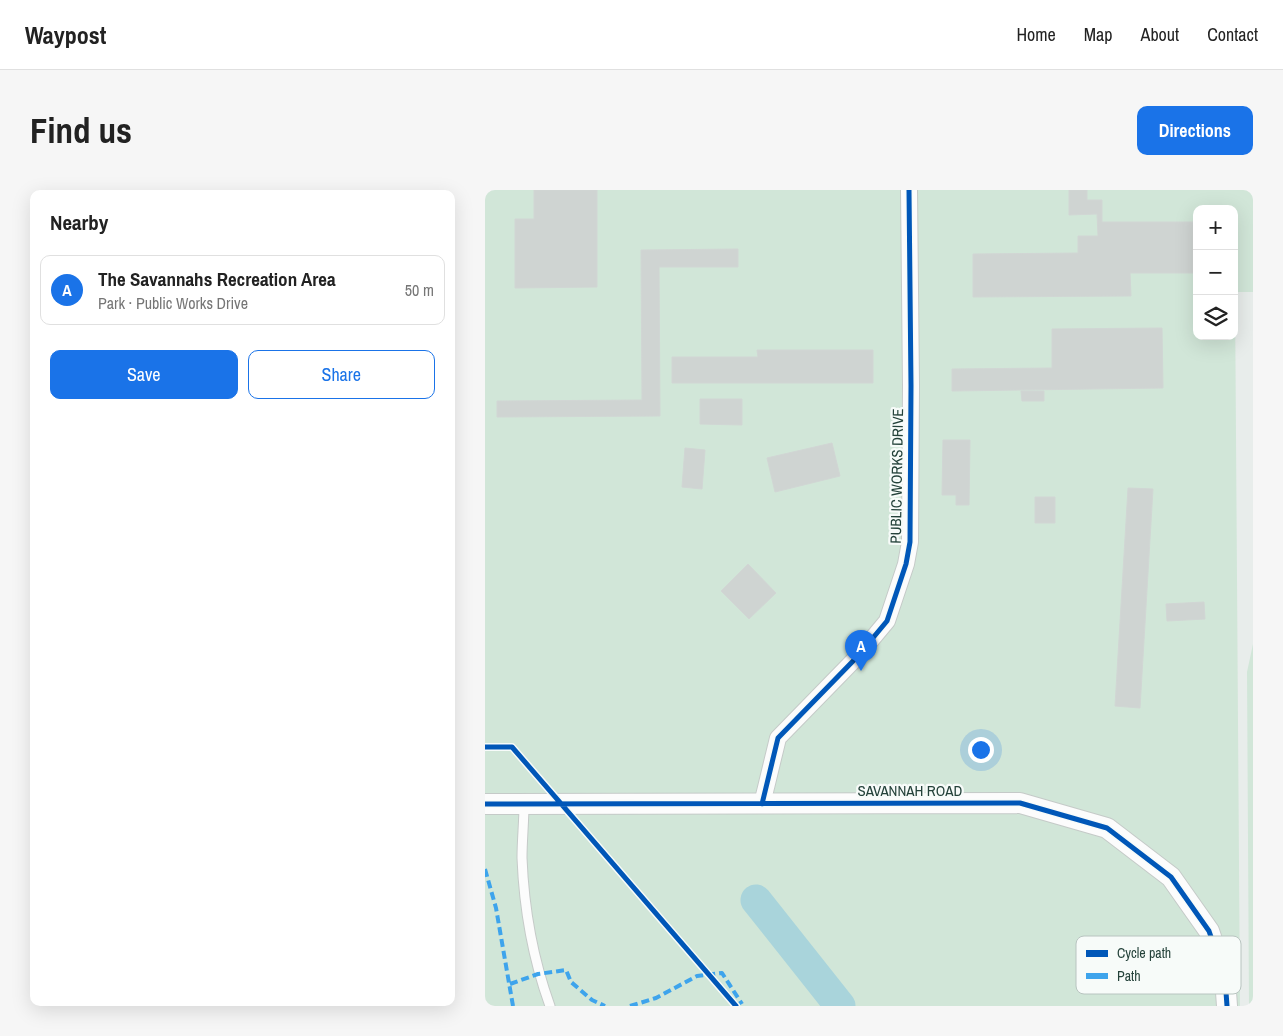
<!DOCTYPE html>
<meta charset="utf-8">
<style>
:root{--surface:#fff;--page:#f6f6f6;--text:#222;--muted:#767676;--line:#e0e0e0;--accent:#1a73e8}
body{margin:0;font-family:"Archivo Narrow",sans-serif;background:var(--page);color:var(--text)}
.controls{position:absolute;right:15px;top:15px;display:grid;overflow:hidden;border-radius:10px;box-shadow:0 5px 20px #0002}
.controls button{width:45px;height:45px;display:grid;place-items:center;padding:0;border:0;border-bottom:1px solid var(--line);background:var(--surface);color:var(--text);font:25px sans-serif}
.you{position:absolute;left:495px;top:559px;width:18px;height:18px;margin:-12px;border:4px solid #fff;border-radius:50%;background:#1a73e8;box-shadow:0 0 0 8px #1a73e833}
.badge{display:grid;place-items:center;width:32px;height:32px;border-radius:50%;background:var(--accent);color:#fff;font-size:16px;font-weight:700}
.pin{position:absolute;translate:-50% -41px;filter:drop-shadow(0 1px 2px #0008)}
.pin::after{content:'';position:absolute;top:26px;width:18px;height:15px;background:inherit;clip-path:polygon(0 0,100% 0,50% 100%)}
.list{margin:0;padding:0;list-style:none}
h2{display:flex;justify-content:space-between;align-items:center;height:65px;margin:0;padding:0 20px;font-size:21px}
h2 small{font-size:16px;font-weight:400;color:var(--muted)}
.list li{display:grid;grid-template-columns:32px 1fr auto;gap:15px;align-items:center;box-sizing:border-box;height:70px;margin:0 10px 10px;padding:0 10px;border:1px solid var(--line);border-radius:10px}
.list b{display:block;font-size:19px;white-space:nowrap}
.list p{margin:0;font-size:16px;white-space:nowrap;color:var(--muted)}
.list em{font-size:16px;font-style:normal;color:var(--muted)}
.actions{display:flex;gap:10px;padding:15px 20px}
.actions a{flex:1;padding:11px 0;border:1px solid var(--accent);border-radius:10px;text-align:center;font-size:18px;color:var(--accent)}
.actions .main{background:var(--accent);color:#fff}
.icon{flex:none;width:28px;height:28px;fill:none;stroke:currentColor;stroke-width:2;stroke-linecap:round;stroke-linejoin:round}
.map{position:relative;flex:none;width:768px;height:816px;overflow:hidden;border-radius:10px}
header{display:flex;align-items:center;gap:30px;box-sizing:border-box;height:70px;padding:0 25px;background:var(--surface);border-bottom:1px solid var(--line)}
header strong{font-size:24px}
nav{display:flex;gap:28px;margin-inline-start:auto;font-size:18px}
.intro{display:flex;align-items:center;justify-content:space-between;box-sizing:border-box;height:120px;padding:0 30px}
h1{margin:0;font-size:35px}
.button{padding:12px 22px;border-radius:10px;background:var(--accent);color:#fff;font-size:18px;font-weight:700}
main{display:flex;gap:30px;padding:0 30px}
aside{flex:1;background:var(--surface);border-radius:10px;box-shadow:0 5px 20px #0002}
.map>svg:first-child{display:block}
.green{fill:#d1e6d8;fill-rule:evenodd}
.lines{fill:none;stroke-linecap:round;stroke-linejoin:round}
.river{stroke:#a9d4db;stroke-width:31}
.building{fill:#cfd4d2;stroke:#d1d6d4}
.service-casing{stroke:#c5cac8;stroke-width:11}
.minor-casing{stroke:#c5cac8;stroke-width:18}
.tertiary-casing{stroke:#c5cac8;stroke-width:22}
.service{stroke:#fcfcfc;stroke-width:9}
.minor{stroke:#fcfcfc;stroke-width:16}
.tertiary{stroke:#fcfcfc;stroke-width:20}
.quiet{stroke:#3ea4ec;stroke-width:4;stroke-dasharray:8 4;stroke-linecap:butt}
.cycleway-casing{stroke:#f7fbf9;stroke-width:8}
.cycleway{stroke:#0057b8;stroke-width:5}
.labels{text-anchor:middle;stroke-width:4.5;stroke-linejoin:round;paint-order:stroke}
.street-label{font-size:15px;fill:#24423a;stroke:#f7fbf9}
.key{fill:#f7fbf9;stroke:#b8c4c0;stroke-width:1}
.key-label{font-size:14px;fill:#24423a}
</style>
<header>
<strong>Waypost</strong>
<nav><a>Home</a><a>Map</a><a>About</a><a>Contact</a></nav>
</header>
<div class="intro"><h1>Find us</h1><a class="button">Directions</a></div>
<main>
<aside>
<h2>Nearby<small></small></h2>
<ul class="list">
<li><span class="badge">A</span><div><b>The Savannahs Recreation Area</b><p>Park · Public Works Drive</p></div><em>50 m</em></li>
</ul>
<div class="actions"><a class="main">Save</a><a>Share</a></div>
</aside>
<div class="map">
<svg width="768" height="816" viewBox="0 0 768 816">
<rect width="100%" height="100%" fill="#e8edeb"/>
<path class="green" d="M0 0H768V102H750L755 816H0ZM712 19H749V146H712Z
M768 454V816H764L762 482Z"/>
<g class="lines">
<path class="river" d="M271 710 355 816"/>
</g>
<path class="building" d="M49 0H112V97L30 98V29H49Z
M584 0H602V10H617V32H708V83H645L646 106 488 107V64L593 63V46H613L612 24 584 25Z
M253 59V77H174L175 226 12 227V211L157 210 156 60Z
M677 138 678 198 467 201V179L567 178V139Z
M272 160H388V193H187V167H273Z
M536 201H559V211H537Z
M215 209H257V235L215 234Z
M458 250H485L484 315H471V305H457Z
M347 253 355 286 290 302 282 268Z
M200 258 220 260 217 299 197 297Z
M643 298 668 299 655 518 630 516Z
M550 307H570V333H550Z
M263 374 291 403 264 429 236 401Z
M719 412 720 429 682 431 681 414Z"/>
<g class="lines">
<defs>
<path id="service" d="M39 614C39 632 37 650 37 668 39 719 48 769 65 816"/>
<path id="minor" d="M277 614 293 548 372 467 402 431 421 374 425 352 426 196 424 0"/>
<path id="tertiary" d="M0 614 535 613 622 638 686 687 724 741 740 788 742 816"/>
</defs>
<use href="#service" class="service-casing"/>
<use href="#minor" class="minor-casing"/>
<use href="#tertiary" class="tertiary-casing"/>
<use href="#service" class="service"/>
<use href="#minor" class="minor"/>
<use href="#tertiary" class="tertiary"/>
<path class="quiet" d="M0 679 11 718 28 816
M25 794 53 784 81 780 86 792 107 810 120 816
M145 816 171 808 212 786 237 783 257 814"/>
<defs>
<path id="cycleway" d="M0 557H27L251 816
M0 614 535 613 622 638 686 687 724 741 740 788 742 816
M277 614 293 548 372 467 402 431 421 374 425 352 426 196 424 0"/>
</defs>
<use href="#cycleway" class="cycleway-casing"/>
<use href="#cycleway" class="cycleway"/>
</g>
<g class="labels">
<g class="street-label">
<text transform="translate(412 286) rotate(-89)" y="5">PUBLIC WORKS DRIVE</text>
<text x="425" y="606">SAVANNAH ROAD</text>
</g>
</g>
<rect x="591" y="746" width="165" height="58" rx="8" class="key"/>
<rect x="601" y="760" width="22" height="7" fill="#0057b8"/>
<rect x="601" y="783" width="22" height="6" fill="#3ea4ec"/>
<g class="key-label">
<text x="632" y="768">Cycle path</text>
<text x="632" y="791">Path</text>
</g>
</svg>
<div class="controls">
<button>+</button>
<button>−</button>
<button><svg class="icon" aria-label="layers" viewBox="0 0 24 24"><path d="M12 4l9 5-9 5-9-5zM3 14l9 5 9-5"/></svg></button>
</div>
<div class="you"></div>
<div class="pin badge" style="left:376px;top:481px">A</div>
</div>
</main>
